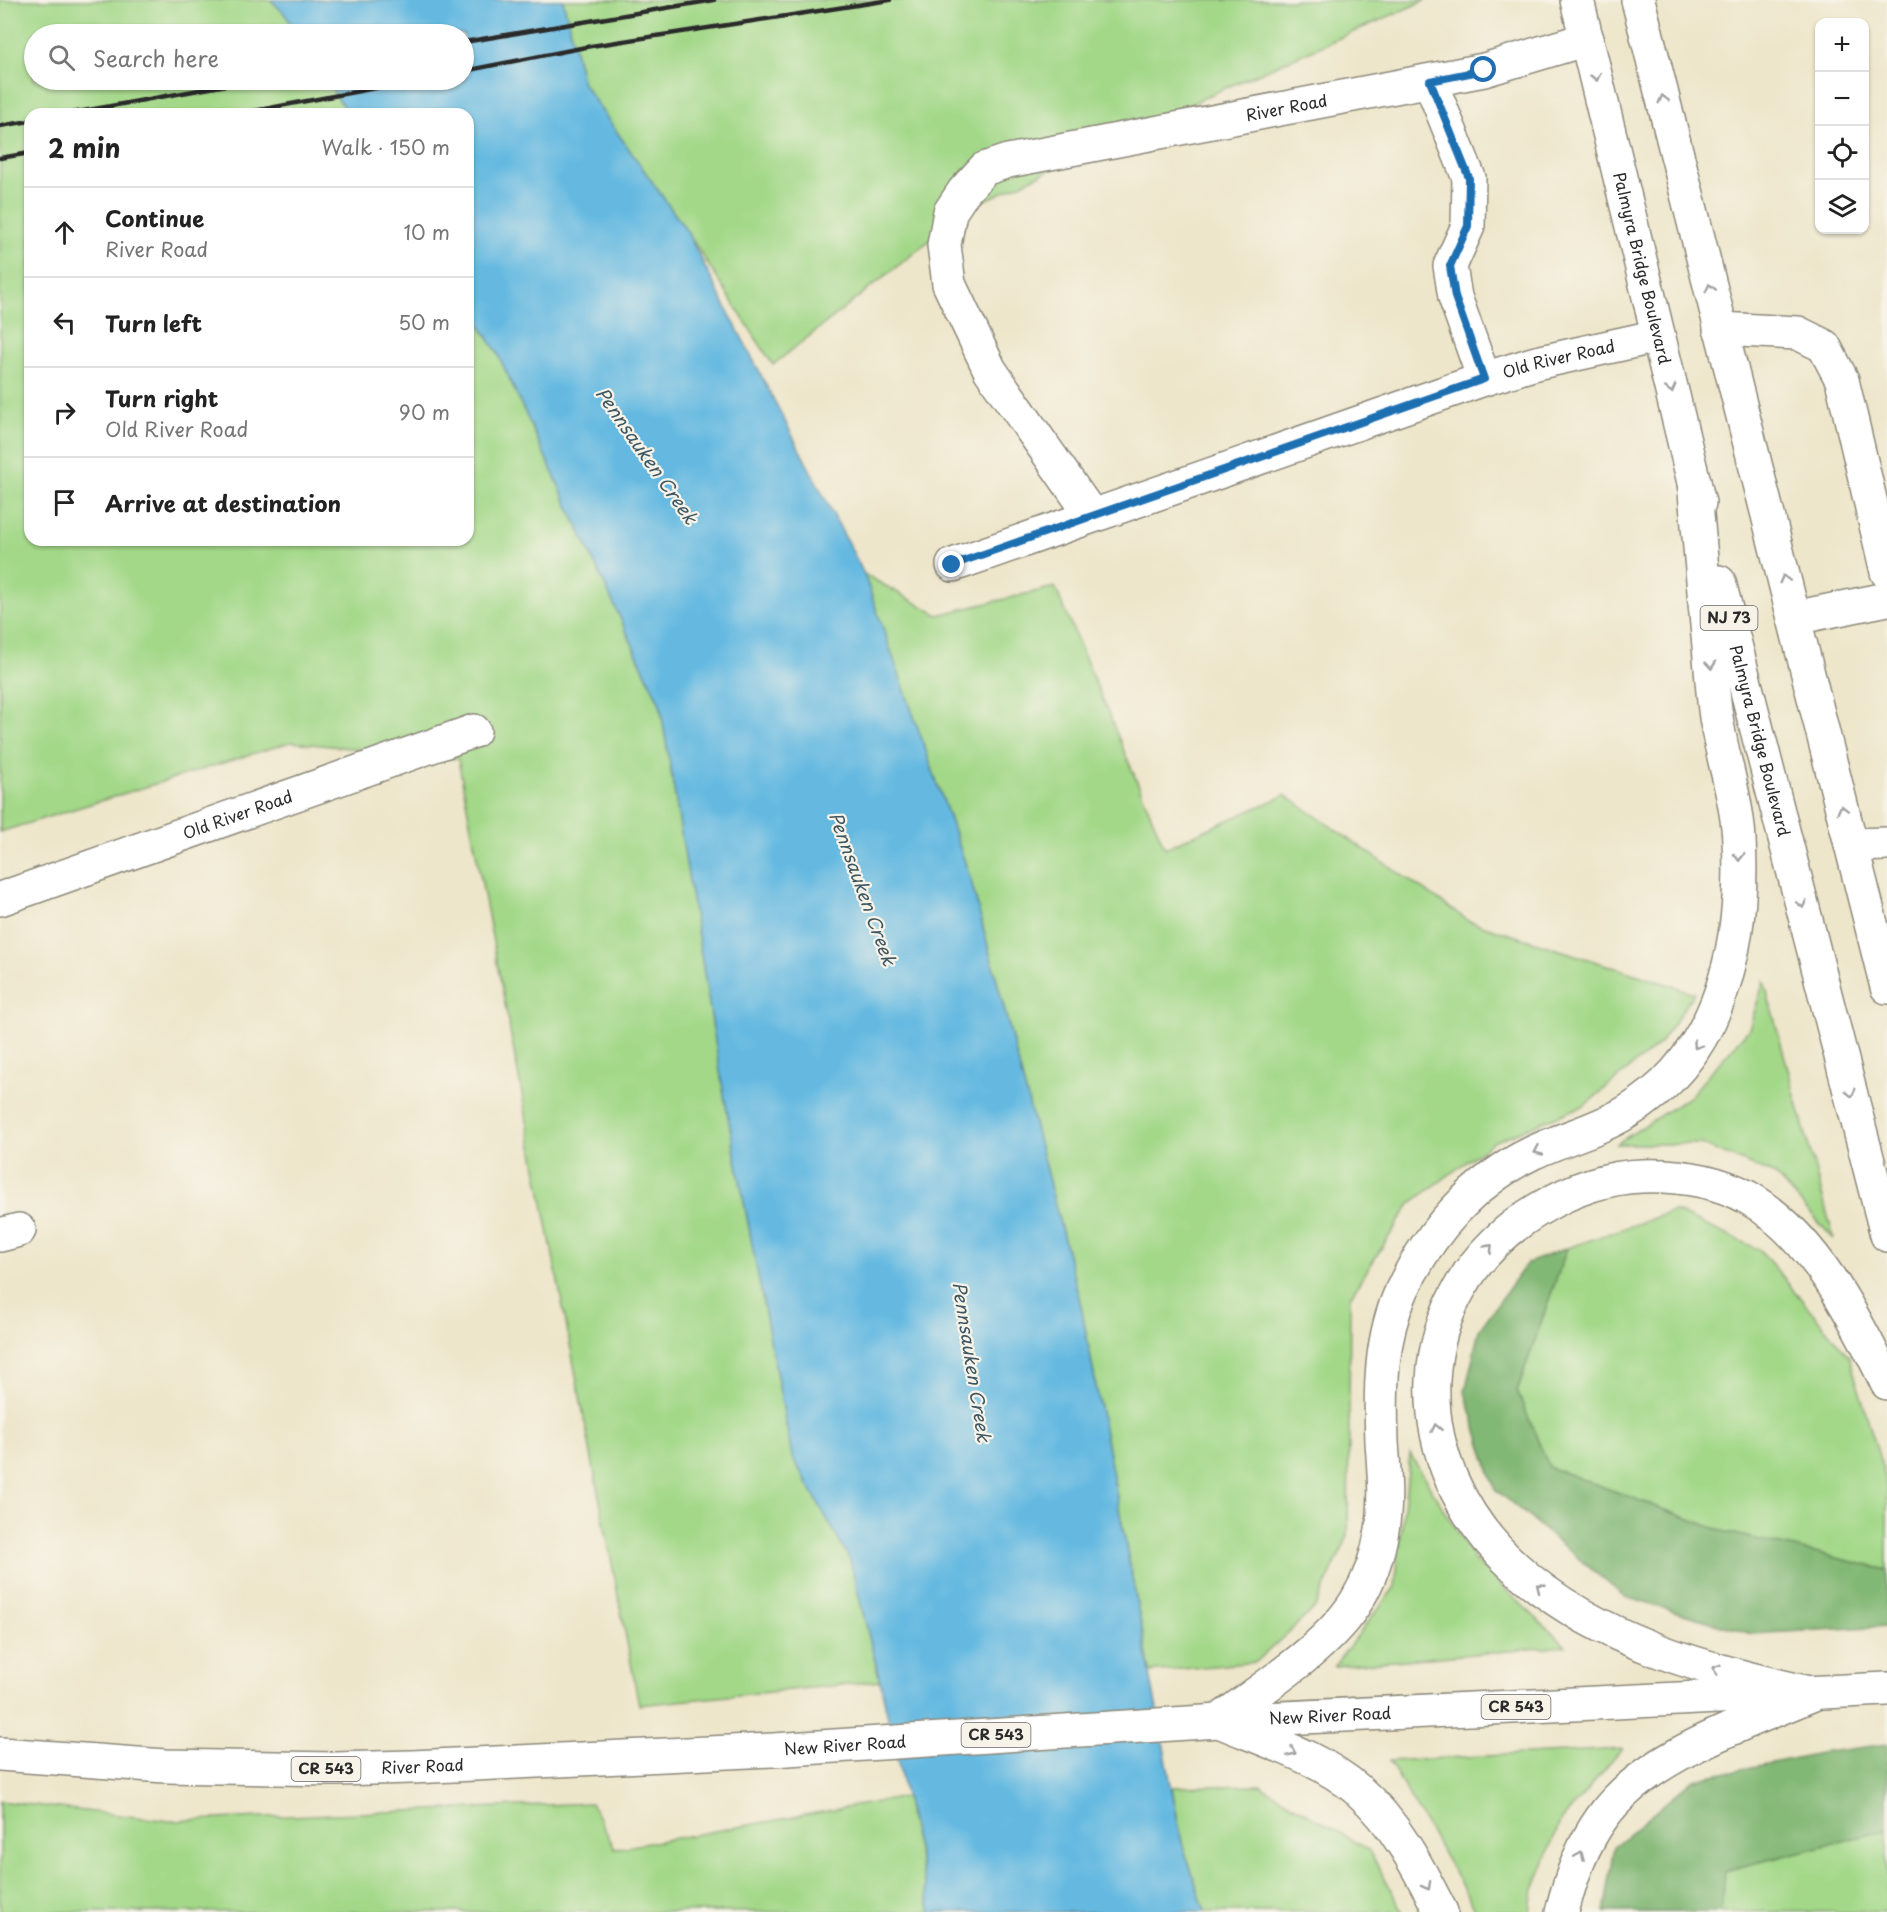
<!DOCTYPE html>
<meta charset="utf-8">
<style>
:root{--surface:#fff;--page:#f6f6f6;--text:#222;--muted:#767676;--line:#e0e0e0}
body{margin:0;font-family:"Playpen Sans",sans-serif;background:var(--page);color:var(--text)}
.controls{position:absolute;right:18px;top:18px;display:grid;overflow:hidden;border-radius:12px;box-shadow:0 2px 4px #0004}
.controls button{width:54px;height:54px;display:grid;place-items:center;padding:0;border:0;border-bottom:2px solid var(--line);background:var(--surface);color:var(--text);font:30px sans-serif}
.stop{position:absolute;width:18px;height:18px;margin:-14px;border:4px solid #1f6fb2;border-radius:50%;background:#fff}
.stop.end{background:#1f6fb2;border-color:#fff;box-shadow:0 2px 6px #0008}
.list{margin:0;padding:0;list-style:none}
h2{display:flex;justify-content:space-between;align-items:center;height:78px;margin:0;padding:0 24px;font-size:26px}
h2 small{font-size:20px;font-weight:400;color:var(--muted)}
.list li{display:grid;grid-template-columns:39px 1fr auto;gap:18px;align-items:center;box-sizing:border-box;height:90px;padding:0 24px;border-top:2px solid var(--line)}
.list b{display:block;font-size:22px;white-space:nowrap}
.list p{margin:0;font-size:20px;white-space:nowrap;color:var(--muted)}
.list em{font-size:20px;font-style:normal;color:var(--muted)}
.icon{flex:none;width:33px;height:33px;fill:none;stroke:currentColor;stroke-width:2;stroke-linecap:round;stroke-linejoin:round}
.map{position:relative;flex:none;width:1887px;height:1912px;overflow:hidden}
.search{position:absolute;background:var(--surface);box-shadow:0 2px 4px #0004;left:24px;top:24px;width:450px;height:66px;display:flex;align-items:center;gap:15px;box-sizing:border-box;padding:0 21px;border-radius:33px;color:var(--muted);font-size:22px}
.panel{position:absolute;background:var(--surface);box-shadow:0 2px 4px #0004;left:24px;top:108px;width:450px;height:438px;border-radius:18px}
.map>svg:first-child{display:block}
.green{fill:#a3d888;stroke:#67825a;stroke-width:1.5}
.forest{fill:#82b874;stroke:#567250;stroke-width:1.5}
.water{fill:#65b9e1;stroke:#487286;stroke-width:1.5}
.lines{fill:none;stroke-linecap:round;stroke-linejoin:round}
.minor-casing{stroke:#8c887a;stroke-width:36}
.major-casing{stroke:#8c887a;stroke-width:36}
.highway-casing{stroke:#8c887a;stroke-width:36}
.minor{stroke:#fff;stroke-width:33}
.major{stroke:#fff;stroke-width:33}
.highway{stroke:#fff;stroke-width:33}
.rail{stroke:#2b2b2b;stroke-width:4.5}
.oneway{stroke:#a0a0a0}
.route{stroke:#1f6fb2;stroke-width:8}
.labels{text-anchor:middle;stroke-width:4.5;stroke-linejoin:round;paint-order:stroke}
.shield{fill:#f7f3e8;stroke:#686764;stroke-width:1.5}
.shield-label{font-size:15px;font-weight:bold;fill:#2b2b2b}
.street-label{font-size:16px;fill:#2b2b2b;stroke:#f7f3e8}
.water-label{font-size:18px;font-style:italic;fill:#3c5662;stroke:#f7f3e8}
</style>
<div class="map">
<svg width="1887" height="1912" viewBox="0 0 1887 1912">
<rect width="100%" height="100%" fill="#f7f3e8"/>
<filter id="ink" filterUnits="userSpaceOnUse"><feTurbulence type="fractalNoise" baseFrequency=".0167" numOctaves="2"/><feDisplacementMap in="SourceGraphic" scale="12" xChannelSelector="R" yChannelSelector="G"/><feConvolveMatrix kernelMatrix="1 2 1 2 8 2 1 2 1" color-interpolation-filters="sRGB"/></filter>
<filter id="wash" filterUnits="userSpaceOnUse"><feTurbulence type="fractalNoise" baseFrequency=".008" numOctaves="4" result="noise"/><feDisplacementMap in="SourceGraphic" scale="24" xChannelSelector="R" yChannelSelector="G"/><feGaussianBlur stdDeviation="1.35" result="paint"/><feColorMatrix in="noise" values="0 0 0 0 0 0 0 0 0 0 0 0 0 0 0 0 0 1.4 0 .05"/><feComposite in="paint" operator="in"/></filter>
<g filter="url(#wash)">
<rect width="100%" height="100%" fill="#eee6ca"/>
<path class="green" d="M0 0H271L284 13 298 34H34V80H326L348 114H30V540H468V306L497 352 660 704 724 1095 792 1456 850 1560 880 1681 639 1705 458 759 291 742 0 832Z
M563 0H1426L1223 89 973 206 773 365 686 230 583 84Z
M864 574 938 615 1055 587 1165 848 1285 795 1469 921 1694 993 1660 1043 1585 1105 1493 1142 1410 1204 1350 1297 1348 1536 1315 1608 1256 1662 1150 1672 1080 1301 970 877Z
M1764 981 1834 1239 1775 1175 1700 1144H1616L1689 1097 1749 1029Z
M1674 1211 1760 1250 1849 1356 1887 1483V1570L1722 1531 1549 1467 1517 1391 1567 1248Z
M1410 1454 1475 1561 1566 1646 1334 1666 1395 1587Z
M1622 1749 1560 1822 1532 1895 1530 1912H1477L1389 1761Z
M1260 1785 1369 1850 1403 1912H1205L1182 1843 1172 1787Z
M905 1797 931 1912H0V1801L170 1821 591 1803 615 1849Z
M1887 1830V1912H1721L1723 1871Z"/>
<path class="forest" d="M1567 1248 1517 1391 1549 1467 1722 1531 1887 1570V1626L1752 1634 1625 1597 1495 1489 1465 1392 1479 1330 1527 1263Z
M1887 1744V1830L1724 1871 1721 1912H1604L1615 1846 1694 1779 1820 1753Z"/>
<path class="water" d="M271 0H563L583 84 686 230 864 574 970 877 1080 1301 1182 1843 1205 1912H931L880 1681 850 1560 792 1456 724 1095 660 704 497 352 468 306V114H348L326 80H464V34H298L284 13Z"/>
</g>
<g filter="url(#ink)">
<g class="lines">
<defs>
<g id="minor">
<path d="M1430 81 1469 178 1468 226 1450 266 1455 297 1484 379"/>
<path d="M1720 329 1798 333 1824 346 1842 380 1887 572"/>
<path id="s1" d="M1092 516 990 370 949 284 944 245 950 212 964 191 984 169 1008 161 1484 70 1587 39"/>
<path id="s2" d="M953 565 1484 379 1536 363 1658 336"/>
<path d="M1794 618 1887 599"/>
<path d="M1851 845 1887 844"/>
<path id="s3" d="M0 899 474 731"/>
<path d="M0 1235 19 1230"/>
</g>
<g id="major">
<path id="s4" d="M0 1754 165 1766 335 1769 412 1767 773 1750 1219 1721 1887 1689"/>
</g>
<g id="highway">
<path id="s5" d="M1577 0 1699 503"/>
<path d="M1638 0 1887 987"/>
<path id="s6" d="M1719 582 1887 1235"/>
<path d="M1813 1694C1709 1670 1597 1642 1516 1568 1401 1465 1402 1291 1539 1209 1571 1190 1605 1177 1642 1176 1677 1175 1715 1180 1747 1197 1813 1234 1855 1317 1887 1383"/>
<path d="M1441 1912C1419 1869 1396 1823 1359 1791 1322 1758 1264 1740 1219 1721 1263 1687 1329 1647 1357 1600 1370 1579 1378 1554 1382 1530 1387 1501 1384 1471 1382 1442 1380 1390 1380 1338 1402 1290 1429 1232 1474 1181 1532 1153 1563 1138 1598 1130 1627 1112 1721 1057 1745 942 1739 840 1737 798 1722 758 1716 717 1712 690 1711 663 1708 636 1703 584 1699 533 1694 481"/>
<path d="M1562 1912C1570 1879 1581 1847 1601 1819 1644 1756 1745 1724 1813 1694"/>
</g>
</defs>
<use href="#minor" class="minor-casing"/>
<use href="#major" class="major-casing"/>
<use href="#highway" class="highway-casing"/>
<use href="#minor" class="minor"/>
<use href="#major" class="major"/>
<use href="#highway" class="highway"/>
<path class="rail" d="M464 42 714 0
M464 71 591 46 890 0
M67 114 254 80
M238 114 418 80
M0 126 30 121
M0 158 30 153"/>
</g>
<defs><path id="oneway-chevron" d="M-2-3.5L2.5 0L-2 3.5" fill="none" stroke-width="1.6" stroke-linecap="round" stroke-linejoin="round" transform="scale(1.5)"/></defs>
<g class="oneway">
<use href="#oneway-chevron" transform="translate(1596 77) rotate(77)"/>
<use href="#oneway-chevron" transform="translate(1663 99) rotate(-104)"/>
<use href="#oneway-chevron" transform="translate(1710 288) rotate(-104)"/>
<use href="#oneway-chevron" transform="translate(1671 389) rotate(76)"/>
<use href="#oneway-chevron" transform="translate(1784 579) rotate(-104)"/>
<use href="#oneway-chevron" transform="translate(1711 665) rotate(85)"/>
<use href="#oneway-chevron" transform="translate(1842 809) rotate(-104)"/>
<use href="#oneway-chevron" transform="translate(1739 857) rotate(90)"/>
<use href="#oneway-chevron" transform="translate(1802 904) rotate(76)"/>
<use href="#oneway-chevron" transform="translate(1697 1045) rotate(124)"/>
<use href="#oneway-chevron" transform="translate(1851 1093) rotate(76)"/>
<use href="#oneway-chevron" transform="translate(1538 1151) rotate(156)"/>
<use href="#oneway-chevron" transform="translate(1489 1248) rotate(-46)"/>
<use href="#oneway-chevron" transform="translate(1436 1428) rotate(-101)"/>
<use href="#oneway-chevron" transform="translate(1540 1587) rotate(-142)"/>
<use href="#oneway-chevron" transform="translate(1716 1669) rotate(-163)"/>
<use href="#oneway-chevron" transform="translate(1292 1752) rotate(23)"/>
<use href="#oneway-chevron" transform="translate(1580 1856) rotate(-67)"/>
<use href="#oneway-chevron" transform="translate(1427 1886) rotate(62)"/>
</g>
</g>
<g class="lines" filter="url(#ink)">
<path class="route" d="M952 565 1484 379 1455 297 1450 266 1468 226 1469 178 1430 81 1484 70"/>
</g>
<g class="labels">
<g class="shield">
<rect x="1700.5" y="606" width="57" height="24" rx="4.5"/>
<rect x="1481.5" y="1695" width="69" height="24" rx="4.5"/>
<rect x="961.5" y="1723" width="69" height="24" rx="4.5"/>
<rect x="291.5" y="1757" width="69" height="24" rx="4.5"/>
</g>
<g class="shield-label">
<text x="1729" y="623">NJ 73</text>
<text x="1516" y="1712">CR 543</text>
<text x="996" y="1740">CR 543</text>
<text x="326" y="1774">CR 543</text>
</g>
<g class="street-label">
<text dy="6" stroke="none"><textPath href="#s1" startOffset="710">River Road</textPath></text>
<text dy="6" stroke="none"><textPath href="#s5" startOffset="276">Palmyra Bridge Boulevard</textPath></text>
<text dy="6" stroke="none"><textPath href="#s2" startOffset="640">Old River Road</textPath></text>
<text dy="6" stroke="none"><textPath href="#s6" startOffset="164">Palmyra Bridge Boulevard</textPath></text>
<text dy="6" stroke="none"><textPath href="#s3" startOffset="252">Old River Road</textPath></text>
<text dy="6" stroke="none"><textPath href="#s4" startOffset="1332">New River Road</textPath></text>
<text dy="6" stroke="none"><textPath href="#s4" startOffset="846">New River Road</textPath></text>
<text dy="6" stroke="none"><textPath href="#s4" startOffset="423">River Road</textPath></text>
</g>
<g class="water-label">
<text transform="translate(646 456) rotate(55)" y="6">Pennsauken Creek</text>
<text transform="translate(862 889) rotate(70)" y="6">Pennsauken Creek</text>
<text transform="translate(971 1362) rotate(81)" y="6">Pennsauken Creek</text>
</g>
</g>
</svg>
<div class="controls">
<button>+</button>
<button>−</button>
<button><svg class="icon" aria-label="locate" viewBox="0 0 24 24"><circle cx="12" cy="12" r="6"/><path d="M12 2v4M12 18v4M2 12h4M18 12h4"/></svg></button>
<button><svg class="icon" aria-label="layers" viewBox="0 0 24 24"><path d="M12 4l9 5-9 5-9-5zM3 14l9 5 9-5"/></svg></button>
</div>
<div class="stop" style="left:1484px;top:70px"></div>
<div class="stop end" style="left:952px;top:565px"></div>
<div class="search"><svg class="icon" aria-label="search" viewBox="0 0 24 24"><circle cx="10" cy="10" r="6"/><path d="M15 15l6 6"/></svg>Search here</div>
<section class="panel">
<h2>2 min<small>Walk · 150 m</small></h2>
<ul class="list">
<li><svg class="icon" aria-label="ahead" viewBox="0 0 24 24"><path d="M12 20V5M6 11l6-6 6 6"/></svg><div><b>Continue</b><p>River Road</p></div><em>10 m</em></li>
<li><svg class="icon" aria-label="left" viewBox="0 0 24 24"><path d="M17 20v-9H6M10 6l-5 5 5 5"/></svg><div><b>Turn left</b></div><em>50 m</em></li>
<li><svg class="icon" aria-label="right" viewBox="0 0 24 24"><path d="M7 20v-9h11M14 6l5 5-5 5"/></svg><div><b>Turn right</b><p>Old River Road</p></div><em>90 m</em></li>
<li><svg class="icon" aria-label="arrive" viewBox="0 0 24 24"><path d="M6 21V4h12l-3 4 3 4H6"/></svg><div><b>Arrive at destination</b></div></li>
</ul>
</section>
</div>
